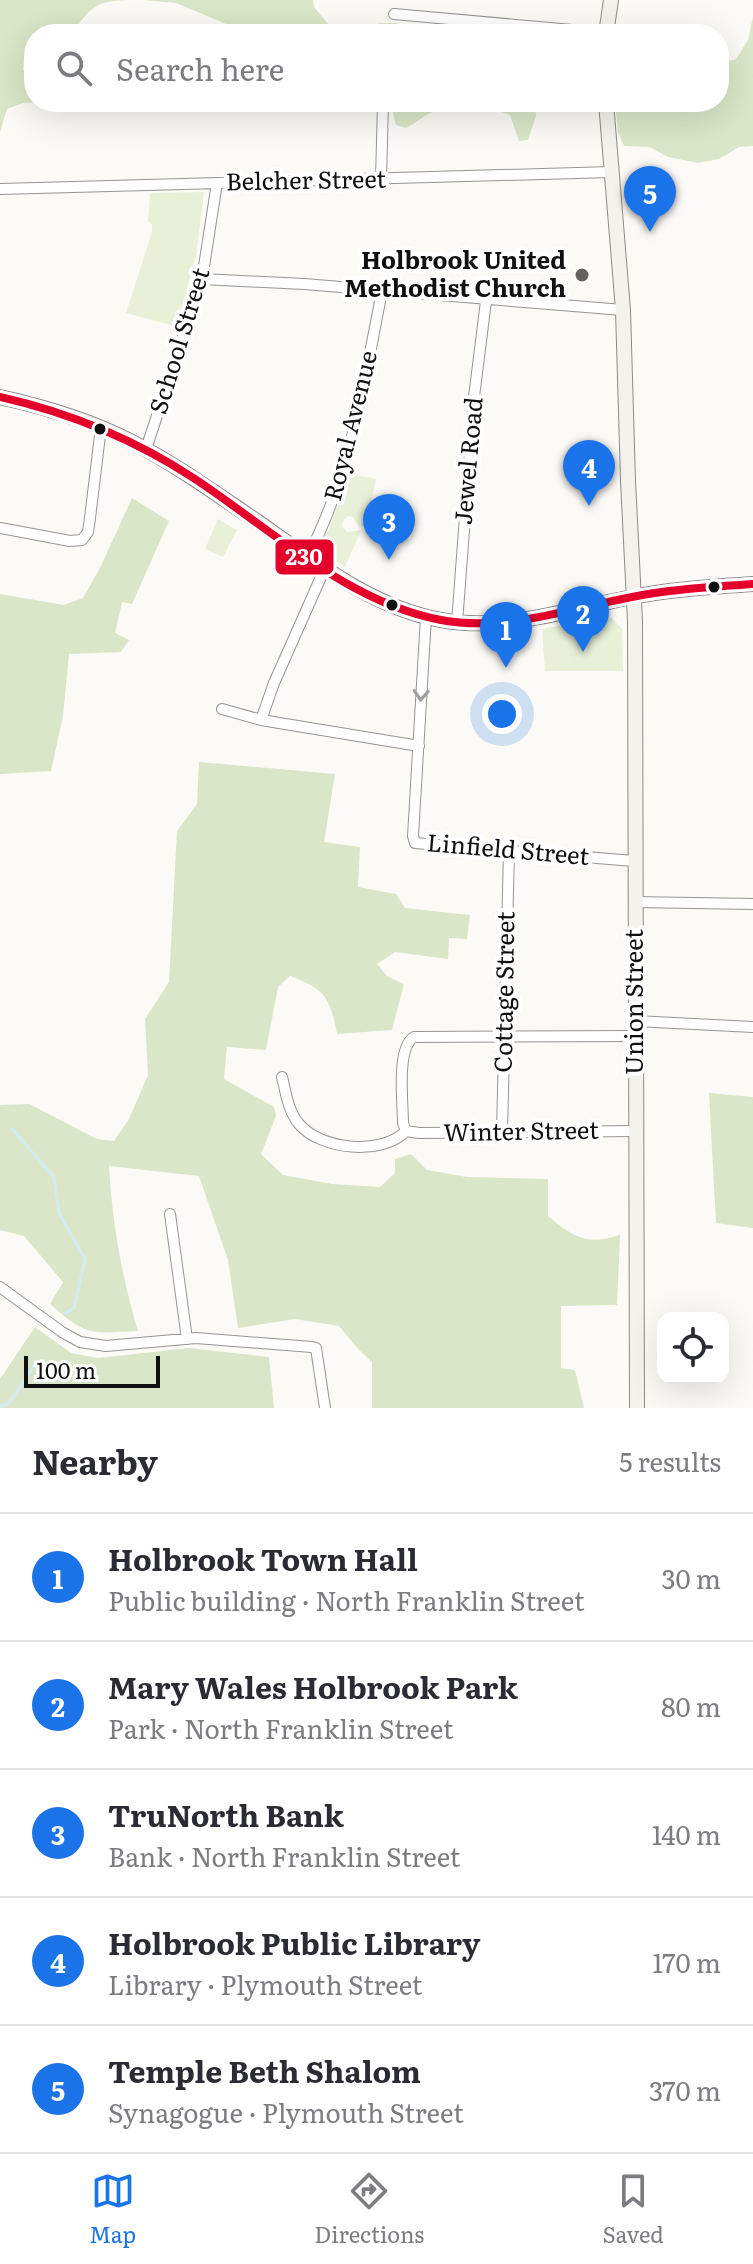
<!DOCTYPE html>
<meta charset="utf-8">
<style>
:root{--surface:#fff;--page:#f7f7f7;--text:#2b2b33;--muted:#7c7c81;--line:#e1e1e2;--accent:#1a73e8}
body{margin:0;font-family:Literata,serif;background:var(--page);color:var(--text)}
.controls{position:absolute;right:24px;bottom:24px;display:grid;overflow:hidden;border-radius:16px;box-shadow:0 8px 32px #0002}
.controls button{width:72px;height:72px;display:grid;place-items:center;padding:0;border:0;border-bottom:2px solid var(--line);background:var(--surface);color:var(--text);font:40px sans-serif}
.scale{position:absolute;left:24px;bottom:20px;width:136px;box-sizing:border-box;padding-left:8px;border:4px solid #101010;border-top:0;font-size:22px;line-height:28px;white-space:nowrap;color:#101010;-webkit-text-stroke:6px #fff;paint-order:stroke}
.you{position:absolute;left:502px;top:714px;width:28px;height:28px;margin:-20px;border:6px solid #fff;border-radius:50%;background:#1a73e8;box-shadow:0 0 0 12px #1a73e833}
.badge{display:grid;place-items:center;width:52px;height:52px;border-radius:50%;background:var(--accent);color:#fff;font-size:26px;font-weight:700}
.pin{position:absolute;translate:-50% -66px;filter:drop-shadow(0 2px 4px #0008)}
.pin::after{content:'';position:absolute;top:42px;width:28px;height:24px;background:inherit;clip-path:polygon(0 0,100% 0,50% 100%)}
.list{margin:0;padding:0;list-style:none}
h2{display:flex;justify-content:space-between;align-items:center;height:104px;margin:0;padding:0 32px;font-size:34px}
h2 small{font-size:26px;font-weight:400;color:var(--muted)}
.list li{display:grid;grid-template-columns:52px 1fr auto;gap:24px;align-items:center;box-sizing:border-box;height:128px;padding:0 32px;border-top:2px solid var(--line)}
.list b{display:block;font-size:30px;white-space:nowrap}
.list p{margin:0;font-size:26px;white-space:nowrap;color:var(--muted)}
.list em{font-size:26px;font-style:normal;color:var(--muted)}
.icon{flex:none;width:44px;height:44px;fill:none;stroke:currentColor;stroke-width:2;stroke-linecap:round;stroke-linejoin:round}
.map{position:relative;flex:none;width:753px;height:1408px;overflow:hidden}
.search{position:absolute;background:var(--surface);box-shadow:0 8px 32px #0002;left:24px;right:24px;top:24px;height:88px;display:flex;align-items:center;gap:20px;box-sizing:border-box;padding:0 28px;border-radius:32px;color:var(--muted);font-size:30px}
.sheet{height:744px;background:var(--surface)}
nav{display:flex;justify-content:space-around;align-items:center;box-sizing:border-box;height:112px;border-top:2px solid var(--line);background:var(--surface);font-size:22px;color:var(--muted)}
nav a{display:grid;justify-items:center;gap:4px}
nav .on{color:var(--accent)}
.map>svg:first-child{display:block}
.green{fill:#e8f0d8}
.forest{fill:#dae6c7}
.lines{fill:none;stroke-linecap:round;stroke-linejoin:round}
.stream{stroke:#d0ebf3;stroke-width:3}
.minor-casing{stroke:#969594;stroke-width:12}
.secondary-casing{stroke:#8d8c8a;stroke-width:16}
.minor{stroke:#fffefe;stroke-width:10}
.secondary{stroke:#f4f2ec;stroke-width:14}
.bus-1-casing{stroke:#fff;stroke-width:14}
.bus-1{stroke:#e4002b;stroke-width:8}
.oneway{stroke:#9f9f9f}
.poi-dot{fill:#636260;stroke:#fff;stroke-width:3}
.bus-dot{fill:#101010;stroke:#fff;stroke-width:3}
.labels{text-anchor:middle;stroke-width:8;stroke-linejoin:round;paint-order:stroke}
.street-label{font-size:24px;fill:#101010;stroke:#fff}
.poi-label{font-size:24px;font-weight:bold;fill:#101010;stroke:#fff;text-anchor:end}
.line-badge{stroke:#fff;stroke-width:3}
.badge-label{font-size:22px;text-anchor:middle;font-weight:bold;fill:#fff}
</style>
<div class="map">
<svg width="753" height="1408" viewBox="0 0 753 1408">
<rect width="100%" height="100%" fill="#fcfaf6"/>
<path class="green" d="M204 192 196 257C193 261 181 314 178 327L126 313 152 232V225L148 222 150 193Z
M350 474 376 479 366 527 358 525 353 517 348 516 343 521 342 526 347 532 361 530 345 567 317 549 328 531Z
M218 519 237 530 223 557 205 549Z
M602 618H612L622 629 623 671H545L542 629Z"/>
<path class="forest" d="M0 0H128C94 1 91 8 71 34H34V54L24 58 23 70 34 76V102H46L23 103 7 109 0 132Z
M143 0H313L314 7 329 25 356 29 381 23H397L398 34H250L176 3Z
M753 17V146L739 147 719 159 698 163 668 157 650 147 624 146 618 132 615 102H719V64L736 59 748 40Z
M390 102H535L536 116 528 140 519 141 510 115C488 107 462 103 439 109 429 112 416 123 406 128L396 125Z
M132 498 169 521 132 604 122 602 115 633 129 640 121 652 69 654 63 716 51 771 0 774V594L64 605 83 598 100 568Z
M199 762 335 774 324 842 360 847 358 887 396 894 405 908 470 915 467 939 449 938 448 959 395 952 377 964 387 976 404 984 392 1030 337 1034C330 997 325 989 290 976L278 987 266 1050 227 1047 224 1079 274 1107 276 1116 261 1154 283 1175 332 1184 380 1187 395 1173V1159L411 1154 427 1170 467 1177 548 1179V1216C573 1237 587 1246 620 1235L617 1305 561 1306V1368L575 1370 584 1408H372V1362L358 1349 339 1326 295 1319 238 1328 228 1260 199 1176 109 1166C112 1222 122 1278 138 1331 89 1333 88 1337 50 1304L63 1282 24 1236 0 1230V1105L29 1104 97 1139 114 1141 129 1119 148 1075 145 1019 169 982 177 831 197 804Z
M709 1093 753 1097V1228L716 1223Z
M35 1327 71 1353 98 1358 189 1348 269 1357 274 1408H0V1379Z"/>
<g class="lines">
<path class="stream" d="M12 1129 54 1177 59 1213 85 1259 74 1308 65 1313
M0 1407 10 1402 35 1364"/>
<defs>
<path id="minor" d="M394 14 606 33
M381 180 383 102
M0 189 612 172
M202 279 304 284 623 310
M146 449 202 279 217 183
M0 528 70 541 82 540 88 532 90 518 101 427
M308 556C351 474 364 382 382 291
M426 617 413 836 415 843 634 861
M457 623 474 397 486 301
M222 709 261 720 419 746
M261 720 274 683 325 568
M634 902 753 904
M635 1021 753 1027
M282 1077C286 1093 288 1111 299 1124 321 1150 382 1156 406 1131
M406 1131 403 1123C403 1102 396 1048 414 1037L635 1036
M406 1131 419 1133 636 1131
M502 1131 509 852
M170 1214 187 1339
M0 1287 62 1332 80 1342 106 1346 196 1338 312 1347 316 1348 325 1408"/>
<path id="secondary" d="M606 34 611 0
M606 102 623 310 628 481 635 621 637 1408
M0 397C45 407 90 420 132 442 175 464 215 493 255 520 311 559 372 608 441 620 505 632 570 609 632 597 672 589 713 587 753 584"/>
</defs>
<use href="#minor" class="minor-casing"/>
<use href="#secondary" class="secondary-casing"/>
<use href="#minor" class="minor"/>
<use href="#secondary" class="secondary"/>
<defs>
<path id="bus-1" d="M0 397C71 413 134 439 195 479 271 529 348 603 441 620 505 632 569 609 632 597 672 589 713 587 753 584"/>
</defs>
<use href="#bus-1" class="bus-1-casing"/>
<use href="#bus-1" class="bus-1"/>
</g>
<defs><path id="oneway-chevron" d="M-2-3.5L2.5 0L-2 3.5" fill="none" stroke-width="1.6" stroke-linecap="round" stroke-linejoin="round" transform="scale(2)"/></defs>
<use class="oneway" href="#oneway-chevron" transform="translate(421 695) rotate(93)"/>
<circle class="poi-dot" cx="582" cy="275" r="8"/>
<g class="bus-dot">
<circle cx="100" cy="429" r="7"/>
<circle cx="714" cy="587" r="7"/>
<circle cx="392" cy="605" r="7"/>
</g>
<g class="labels">
<g class="street-label">
<text transform="translate(306 181) rotate(-1)" y="8">Belcher Street</text>
<text transform="translate(180 341) rotate(-73)" y="8">School Street</text>
<text transform="translate(351 426) rotate(-76)" y="8">Royal Avenue</text>
<text transform="translate(469 461) rotate(-85)" y="8">Jewel Road</text>
<text transform="translate(508 850) rotate(5)" y="8">Linfield Street</text>
<text transform="translate(505 992) rotate(-89)" y="8">Cottage Street</text>
<text transform="translate(635 1002) rotate(-90)" y="8">Union Street</text>
<text transform="translate(521 1132) rotate(-1)" y="8">Winter Street</text>
</g>
<g class="poi-label">
<text x="566" y="269">Holbrook United<tspan x="566" dy="28">Methodist Church</tspan></text>
</g>
</g>
<rect class="line-badge" x="274" y="538" width="61" height="38" rx="8" fill="#e4002b"/>
<g class="badge-label">
<text x="304" y="565">230</text>
</g>
</svg>
<div class="controls">
<button><svg class="icon" aria-label="locate" viewBox="0 0 24 24"><circle cx="12" cy="12" r="6"/><path d="M12 2v4M12 18v4M2 12h4M18 12h4"/></svg></button>
</div>
<div class="scale">100 m</div>
<div class="you"></div>
<div class="pin badge" style="left:506px;top:668px">1</div>
<div class="pin badge" style="left:583px;top:652px">2</div>
<div class="pin badge" style="left:389px;top:560px">3</div>
<div class="pin badge" style="left:589px;top:506px">4</div>
<div class="pin badge" style="left:650px;top:232px">5</div>
<div class="search"><svg class="icon" aria-label="search" viewBox="0 0 24 24"><circle cx="10" cy="10" r="6"/><path d="M15 15l6 6"/></svg>Search here</div>
</div>
<section class="sheet">
<h2>Nearby<small>5 results</small></h2>
<ul class="list">
<li><span class="badge">1</span><div><b>Holbrook Town Hall</b><p>Public building · North Franklin Street</p></div><em>30 m</em></li>
<li><span class="badge">2</span><div><b>Mary Wales Holbrook Park</b><p>Park · North Franklin Street</p></div><em>80 m</em></li>
<li><span class="badge">3</span><div><b>TruNorth Bank</b><p>Bank · North Franklin Street</p></div><em>140 m</em></li>
<li><span class="badge">4</span><div><b>Holbrook Public Library</b><p>Library · Plymouth Street</p></div><em>170 m</em></li>
<li><span class="badge">5</span><div><b>Temple Beth Shalom</b><p>Synagogue · Plymouth Street</p></div><em>370 m</em></li>
</ul>
</section>
<nav>
<a class="on"><svg class="icon" aria-label="map" viewBox="0 0 24 24"><path d="M3 6l6-2 6 2 6-2v14l-6 2-6-2-6 2zM9 4v14M15 6v14"/></svg>Map</a>
<a><svg class="icon" aria-label="directions" viewBox="0 0 24 24"><path d="M12 3l9 9-9 9-9-9zM9 14v-3h6M13 9l2 2-2 2"/></svg>Directions</a>
<a><svg class="icon" aria-label="saved" viewBox="0 0 24 24"><path d="M7 4h10v16l-5-4-5 4z"/></svg>Saved</a>
</nav>
